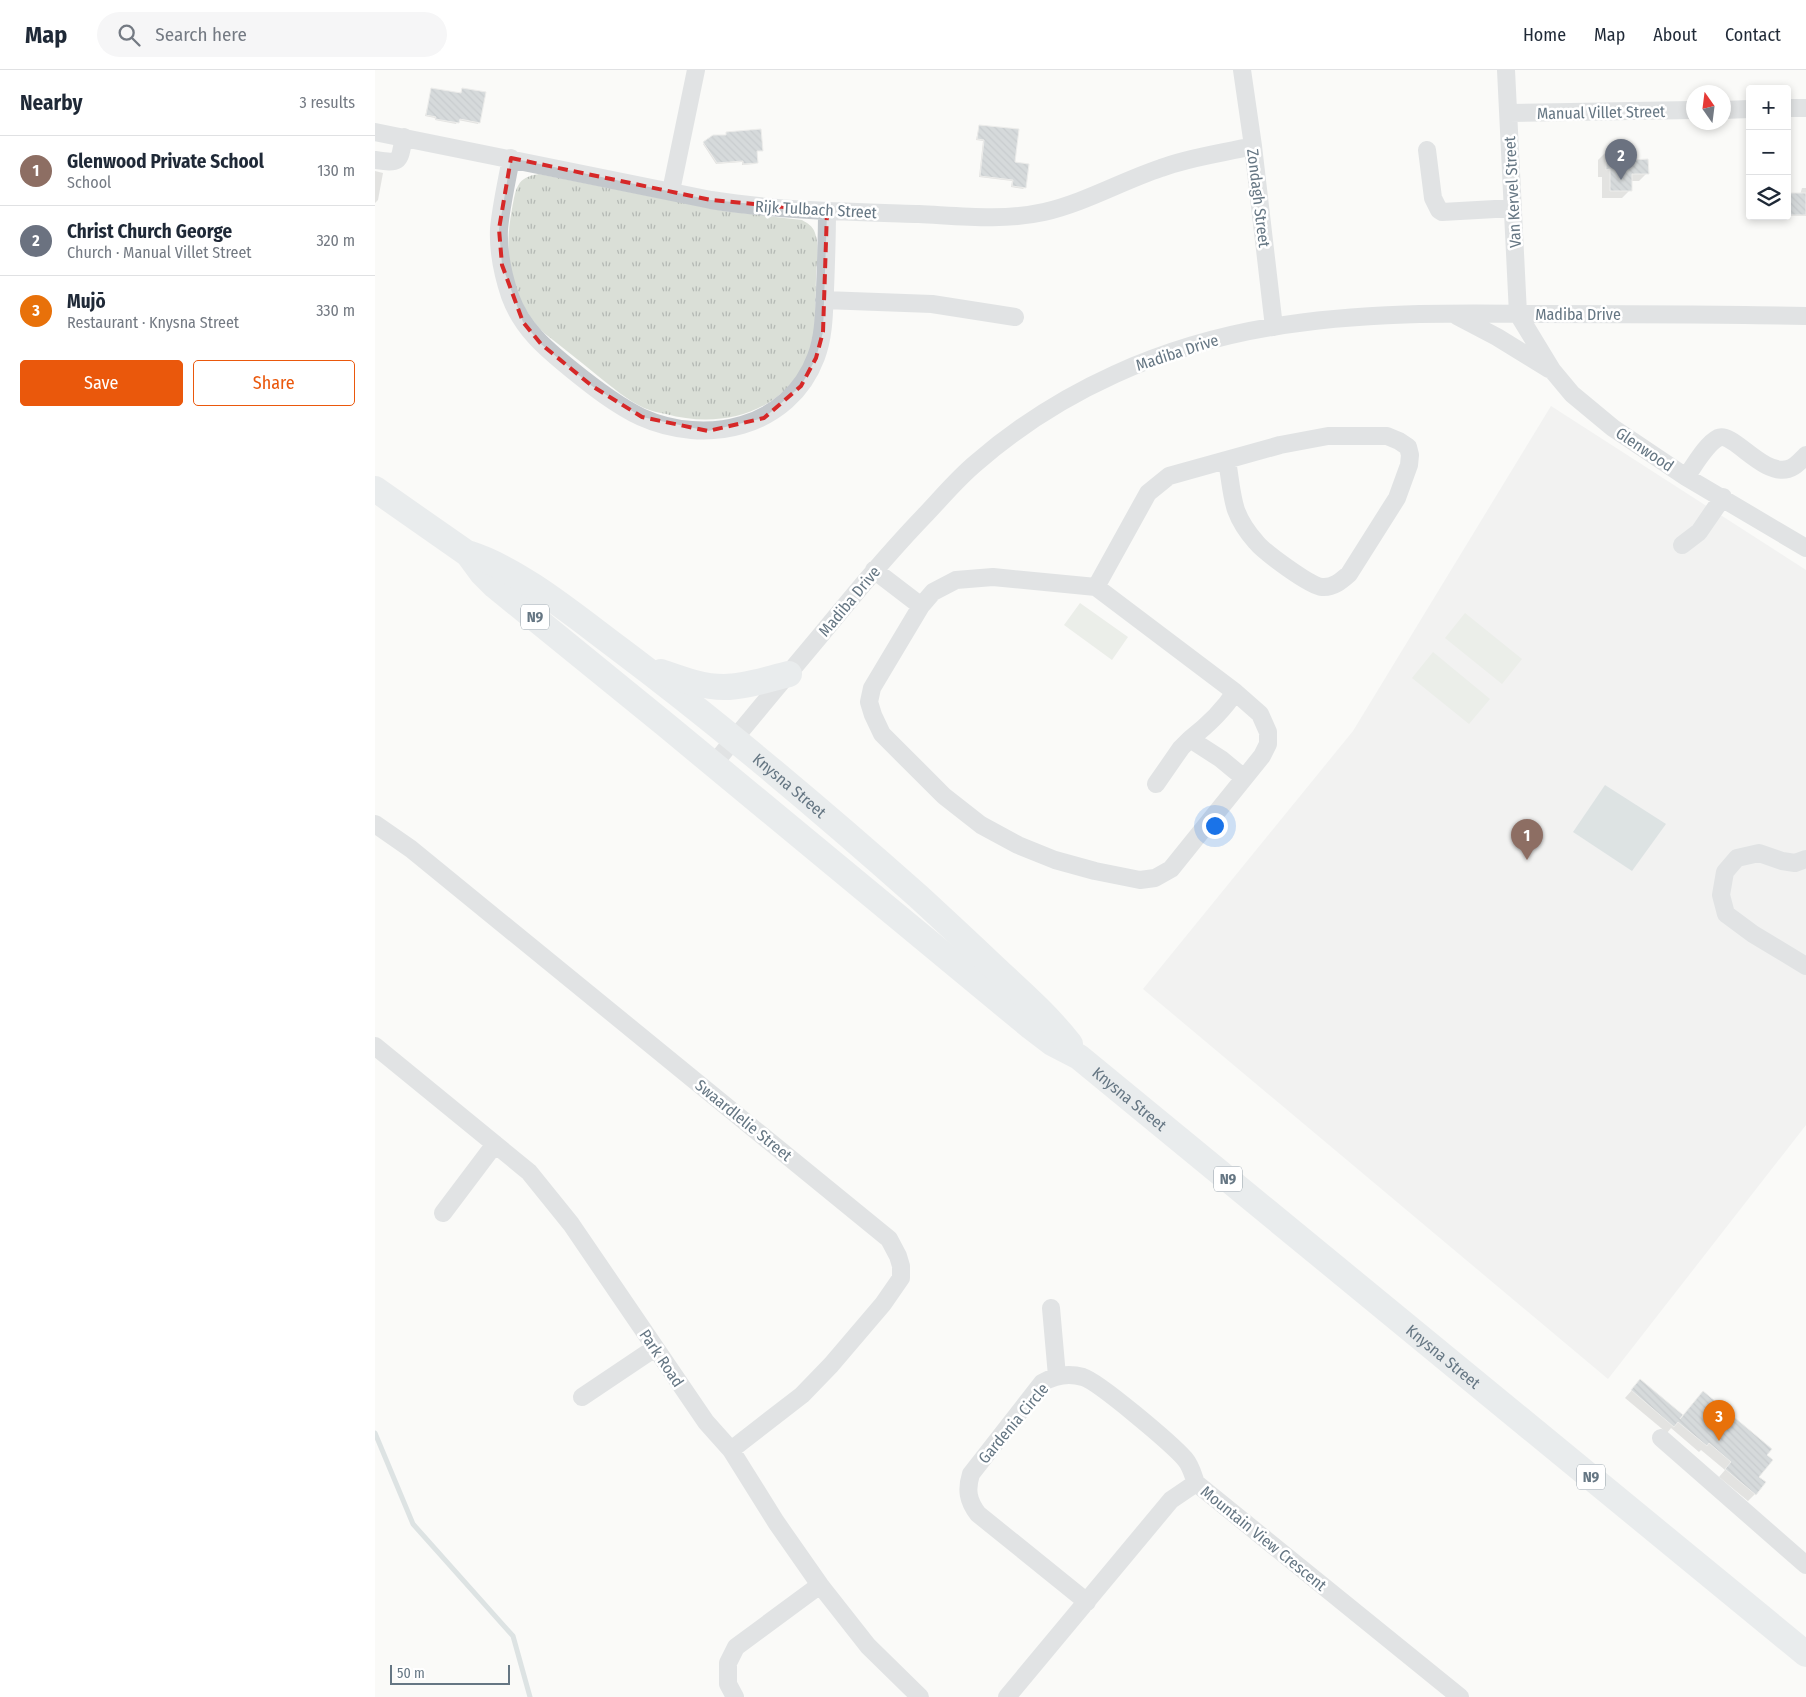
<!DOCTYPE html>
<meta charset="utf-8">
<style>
:root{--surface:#fff;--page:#f6f6f7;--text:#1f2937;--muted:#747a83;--line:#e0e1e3;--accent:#ea580c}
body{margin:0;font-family:"Fira Sans Condensed",sans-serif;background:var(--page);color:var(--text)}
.controls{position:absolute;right:15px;top:15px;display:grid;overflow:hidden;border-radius:5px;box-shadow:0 2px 8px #0003}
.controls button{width:45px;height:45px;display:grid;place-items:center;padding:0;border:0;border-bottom:1px solid var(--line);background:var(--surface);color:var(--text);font:25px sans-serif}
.compass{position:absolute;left:1311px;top:15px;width:45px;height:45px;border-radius:50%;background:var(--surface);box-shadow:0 2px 8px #0003;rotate:346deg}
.scale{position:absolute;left:15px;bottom:12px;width:120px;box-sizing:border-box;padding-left:5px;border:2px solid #657683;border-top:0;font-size:14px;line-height:18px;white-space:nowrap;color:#657683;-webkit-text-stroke:4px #fff;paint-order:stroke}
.you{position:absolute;left:839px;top:755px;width:18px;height:18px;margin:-12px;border:4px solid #fff;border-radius:50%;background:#1a73e8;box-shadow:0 0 0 8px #1a73e833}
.badge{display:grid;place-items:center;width:32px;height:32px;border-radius:50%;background:var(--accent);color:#fff;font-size:16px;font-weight:700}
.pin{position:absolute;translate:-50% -41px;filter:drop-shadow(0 1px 2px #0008)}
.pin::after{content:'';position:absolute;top:26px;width:18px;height:15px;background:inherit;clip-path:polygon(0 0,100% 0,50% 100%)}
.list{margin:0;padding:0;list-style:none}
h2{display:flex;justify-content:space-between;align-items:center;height:65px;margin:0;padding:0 20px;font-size:21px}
h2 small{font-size:16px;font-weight:400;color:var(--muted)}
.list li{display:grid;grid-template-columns:32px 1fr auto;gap:15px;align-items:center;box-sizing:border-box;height:70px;padding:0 20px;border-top:1px solid var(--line)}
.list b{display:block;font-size:19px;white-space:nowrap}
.list p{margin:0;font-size:16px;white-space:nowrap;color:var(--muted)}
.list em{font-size:16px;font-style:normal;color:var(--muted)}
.actions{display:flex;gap:10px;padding:15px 20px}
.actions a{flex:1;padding:11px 0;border:1px solid var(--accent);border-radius:5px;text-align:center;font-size:18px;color:var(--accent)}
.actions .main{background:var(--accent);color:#fff}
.icon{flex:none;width:28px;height:28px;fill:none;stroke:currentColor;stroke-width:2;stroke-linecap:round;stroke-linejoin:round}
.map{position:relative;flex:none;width:1431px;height:1627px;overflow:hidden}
header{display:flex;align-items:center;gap:30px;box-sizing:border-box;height:70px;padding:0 25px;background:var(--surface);border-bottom:1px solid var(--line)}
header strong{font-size:24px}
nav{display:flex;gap:28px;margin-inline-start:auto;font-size:18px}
.search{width:350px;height:45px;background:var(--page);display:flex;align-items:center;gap:12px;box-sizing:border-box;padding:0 18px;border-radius:28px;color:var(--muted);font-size:19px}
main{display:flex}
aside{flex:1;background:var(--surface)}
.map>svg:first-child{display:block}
.built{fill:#e8e9e9}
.grass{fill:url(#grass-tufts)}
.pitch{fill:#dadfd7}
.water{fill:#bbc7cb}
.shadow{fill:#0003}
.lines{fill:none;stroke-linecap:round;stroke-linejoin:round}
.stream{stroke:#bbc7cb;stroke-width:5}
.building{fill:url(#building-back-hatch);stroke:#dcdcda}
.minor{stroke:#c3c8cc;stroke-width:18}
.highway{stroke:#d6dbdf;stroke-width:26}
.marked{fill:none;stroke:#d62828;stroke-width:4;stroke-dasharray:10 6;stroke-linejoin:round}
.labels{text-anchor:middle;stroke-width:5;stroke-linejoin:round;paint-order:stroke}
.shield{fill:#fff;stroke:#939fa8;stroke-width:1}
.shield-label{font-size:15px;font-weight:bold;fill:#657683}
.street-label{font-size:16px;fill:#657683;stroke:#fff}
</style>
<header>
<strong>Map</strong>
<div class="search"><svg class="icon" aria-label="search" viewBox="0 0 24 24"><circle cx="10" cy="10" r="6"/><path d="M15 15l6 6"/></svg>Search here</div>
<nav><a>Home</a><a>Map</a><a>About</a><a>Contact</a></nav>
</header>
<main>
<aside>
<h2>Nearby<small>3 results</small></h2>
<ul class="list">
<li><span class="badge" style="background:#8d6e63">1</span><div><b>Glenwood Private School</b><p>School</p></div><em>130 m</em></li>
<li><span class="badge" style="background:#6b7280">2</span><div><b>Christ Church George</b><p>Church · Manual Villet Street</p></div><em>320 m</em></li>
<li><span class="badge" style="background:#e8710a">3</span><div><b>Mujō</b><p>Restaurant · Knysna Street</p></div><em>330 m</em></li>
</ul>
<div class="actions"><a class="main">Save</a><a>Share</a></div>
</aside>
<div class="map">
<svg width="1431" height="1627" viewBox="0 0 1431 1627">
<defs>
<pattern id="grass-tufts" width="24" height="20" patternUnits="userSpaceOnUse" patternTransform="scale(1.25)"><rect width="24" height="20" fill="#dadfd7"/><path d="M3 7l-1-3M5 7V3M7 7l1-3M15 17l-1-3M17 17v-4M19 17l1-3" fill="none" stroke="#b4b9b4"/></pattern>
<pattern id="building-back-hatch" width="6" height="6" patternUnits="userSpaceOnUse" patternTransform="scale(1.25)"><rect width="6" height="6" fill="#aab3b9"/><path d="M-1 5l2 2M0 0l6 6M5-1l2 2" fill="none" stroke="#8e969c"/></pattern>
</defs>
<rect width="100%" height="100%" fill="#fafaf8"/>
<path class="built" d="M1176 336 1431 500V1055L1233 1309 768 919 978 661Z"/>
<path class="grass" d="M164 104 349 141 427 150C432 153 438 156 440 163 445 176 441 195 441 208 440 235 443 266 431 291 405 344 345 359 291 344 284 343 276 341 269 338 252 330 237 317 223 306 205 291 187 277 169 263 135 227 128 186 137 139 141 119 141 107 164 104Z"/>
<path class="pitch" d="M705 533 753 567 737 590 689 555Z
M1090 543 1147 589 1127 614 1070 568Z
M1058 582 1115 629 1094 654 1037 608Z"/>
<path class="water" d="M1230 715 1291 754 1257 801 1198 762Z"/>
<path class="shadow" d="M57 19 85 24 87 19 104 52 103 54 83 50 81 54 60 50V48L50 46Z
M604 56 639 94 650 117 648 119 636 117 637 111 604 107 608 71 601 70Z
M352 63 386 80 381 82 382 92 380 94 367 95V92L341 94 328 74 350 66Z
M1231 82 1255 91 1272 103 1264 111H1255V120L1247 128H1227V107H1223V90Z
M0 101 8 103 3 130 0 133Z
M1427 118H1431V146H1412V125H1425Z
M1265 1311 1382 1407 1380 1424 1373 1431 1344 1407 1350 1400 1326 1380 1324 1382 1296 1358 1292 1363 1250 1328Z"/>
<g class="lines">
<path class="stream" d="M0 1363 38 1454 138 1566 155 1627"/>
</g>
<path class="building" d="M56 18 86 23 87 18 111 22 105 53 85 49 84 53 60 49 61 47 51 45Z
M604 55 644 59 640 92 654 94 651 118 637 116 638 110 605 106 609 70 602 69Z
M386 59 388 81H382L383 93 368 94V91L342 93 328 72 338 65H351V62Z
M1231 80H1256V90L1273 89 1274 104H1257V121H1235V99L1231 100Z
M1412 123H1431V145H1412Z
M1265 1309 1308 1345 1305 1349 1328 1321 1397 1379 1392 1385 1398 1390 1384 1407 1391 1412 1381 1425 1350 1399 1356 1392 1334 1373 1332 1376 1303 1352 1299 1357 1256 1320Z"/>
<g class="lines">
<path class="minor" d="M867 0 878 76 899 257
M1131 0 1143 244 1177 300 1197 324 1238 358 1311 407 1431 478
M1412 38H1431
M1348 40 1375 39
M1134 43 1318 40
M0 62 336 130C405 141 475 142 544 144 585 146 629 151 669 142 709 133 747 111 786 98 815 87 848 83 878 76
M1052 80 1058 128 1064 140 1067 142 1138 138
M136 88C132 111 126 136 124 159 123 181 128 205 135 226 147 259 171 279 197 300 218 317 241 335 266 347 330 376 414 359 441 287 449 266 449 243 450 220 451 194 452 167 452 141
M0 90C26 94 24 92 29 67
M296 121 321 0
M449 230 557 234 640 247
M1082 246 1122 267 1174 299
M1311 407C1319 396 1331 374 1343 368 1358 361 1387 406 1413 399 1421 397 1426 390 1431 385
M1307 475 1324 462 1348 427
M499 500 546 536
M618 507 721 517 860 622 885 644 893 662V674L887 686 796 799 780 808 765 810 720 801 680 790 643 775 606 755 569 726 507 664 498 645 494 632 497 618 546 536 558 522 581 510Z
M721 517 773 423 794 406 905 375 953 366H1012L1024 371 1033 377 1035 385 1034 395 1022 428 974 504C966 511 958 518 947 517 935 516 889 482 881 472 873 463 865 451 861 440 856 425 855 407 852 391
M860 622C848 641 833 655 815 669L846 689 869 708
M338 695C379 644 422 594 464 543 492 509 521 475 552 443 568 426 583 408 601 393 685 320 788 275 897 257 985 242 1075 243 1164 244 1253 244 1342 244 1431 246
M781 714 806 678 815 669
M0 754 36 779 514 1169 523 1186 526 1196V1208L508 1234 456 1295 427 1325 356 1380
M1431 789 1420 793 1407 791 1384 783 1362 788 1350 802 1346 825 1351 844 1378 864 1431 896
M0 976 154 1102 196 1154 331 1352 356 1380 401 1452 445 1515 493 1576 545 1627
M68 1143 120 1074
M676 1238 682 1306
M207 1327 280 1278
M1286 1368 1431 1495
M712 1532 603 1444C593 1431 591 1420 596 1404L667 1313C680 1305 694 1303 708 1307 724 1312 797 1374 810 1389 816 1396 818 1405 821 1413
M360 1627 353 1614V1593L361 1577 445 1515
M632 1627 796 1430 821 1413 1085 1627"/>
<g class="highway">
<path id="s1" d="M0 419 93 484 107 503 120 516 291 655 656 957 677 973 704 987 1431 1584"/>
<path id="s2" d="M95 484C145 500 200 546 243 578 347 656 446 740 544 827 570 851 596 875 621 899 647 923 673 946 695 974"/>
<path d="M286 602C306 609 327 617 349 617 370 617 393 609 414 604"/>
</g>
</g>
<path d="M0 0H1431V1627H0ZM136 88 336 130 452 141 448 262 441 288 426 316 389 348 333 361 267 347 217 316 166 274 148 252 127 195 124 159Z" fill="#fafaf8" fill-opacity=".55" fill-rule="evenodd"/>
<path class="marked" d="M136 88 336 130 452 141 448 262 441 288 426 316 389 348 333 361 267 347 217 316 166 274 148 252 127 195 124 159Z"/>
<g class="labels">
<g class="shield">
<rect x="146" y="534.5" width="28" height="25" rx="4"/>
<rect x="839" y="1096.5" width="28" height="25" rx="4"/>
<rect x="1202" y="1394.5" width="28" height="25" rx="4"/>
</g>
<g class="shield-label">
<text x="160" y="552">N9</text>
<text x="853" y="1114">N9</text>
<text x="1216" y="1412">N9</text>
</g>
<g class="street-label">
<text transform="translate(1226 42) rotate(-1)" y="6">Manual Villet Street</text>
<text transform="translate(1137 122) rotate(-93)" y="6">Van Kervel Street</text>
<text transform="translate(884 128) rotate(83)" y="6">Zondagh Street</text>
<text transform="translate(441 139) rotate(3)" y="6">Rijk Tulbach Street</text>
<text x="1203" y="250">Madiba Drive</text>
<text transform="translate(802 282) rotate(-18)" y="6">Madiba Drive</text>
<text transform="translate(1270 379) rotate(34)" y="6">Glenwood</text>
<text transform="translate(474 531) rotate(-50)" y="6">Madiba Drive</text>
<text dy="6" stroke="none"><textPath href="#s2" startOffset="396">Knysna Street</textPath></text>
<text dy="6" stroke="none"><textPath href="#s1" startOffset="972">Knysna Street</textPath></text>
<text transform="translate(369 1050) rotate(39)" y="6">Swaardlelie Street</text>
<text dy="6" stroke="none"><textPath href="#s1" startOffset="1378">Knysna Street</textPath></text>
<text transform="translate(287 1288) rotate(56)" y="6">Park Road</text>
<text transform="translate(638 1353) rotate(-50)" y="6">Gardenia Circle</text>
<text transform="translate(889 1468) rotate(39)" y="6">Mountain View Crescent</text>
</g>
</g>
</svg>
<div class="controls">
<button>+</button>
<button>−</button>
<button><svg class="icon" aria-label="layers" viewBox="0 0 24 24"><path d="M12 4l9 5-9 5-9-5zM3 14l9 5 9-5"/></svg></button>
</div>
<svg class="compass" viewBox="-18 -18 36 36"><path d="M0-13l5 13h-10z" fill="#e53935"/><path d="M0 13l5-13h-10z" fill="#747a83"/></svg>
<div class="scale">50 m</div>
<div class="you"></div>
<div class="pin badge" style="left:1152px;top:790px;background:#8d6e63">1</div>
<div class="pin badge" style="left:1246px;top:110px;background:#6b7280">2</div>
<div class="pin badge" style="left:1344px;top:1371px;background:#e8710a">3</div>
</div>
</main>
